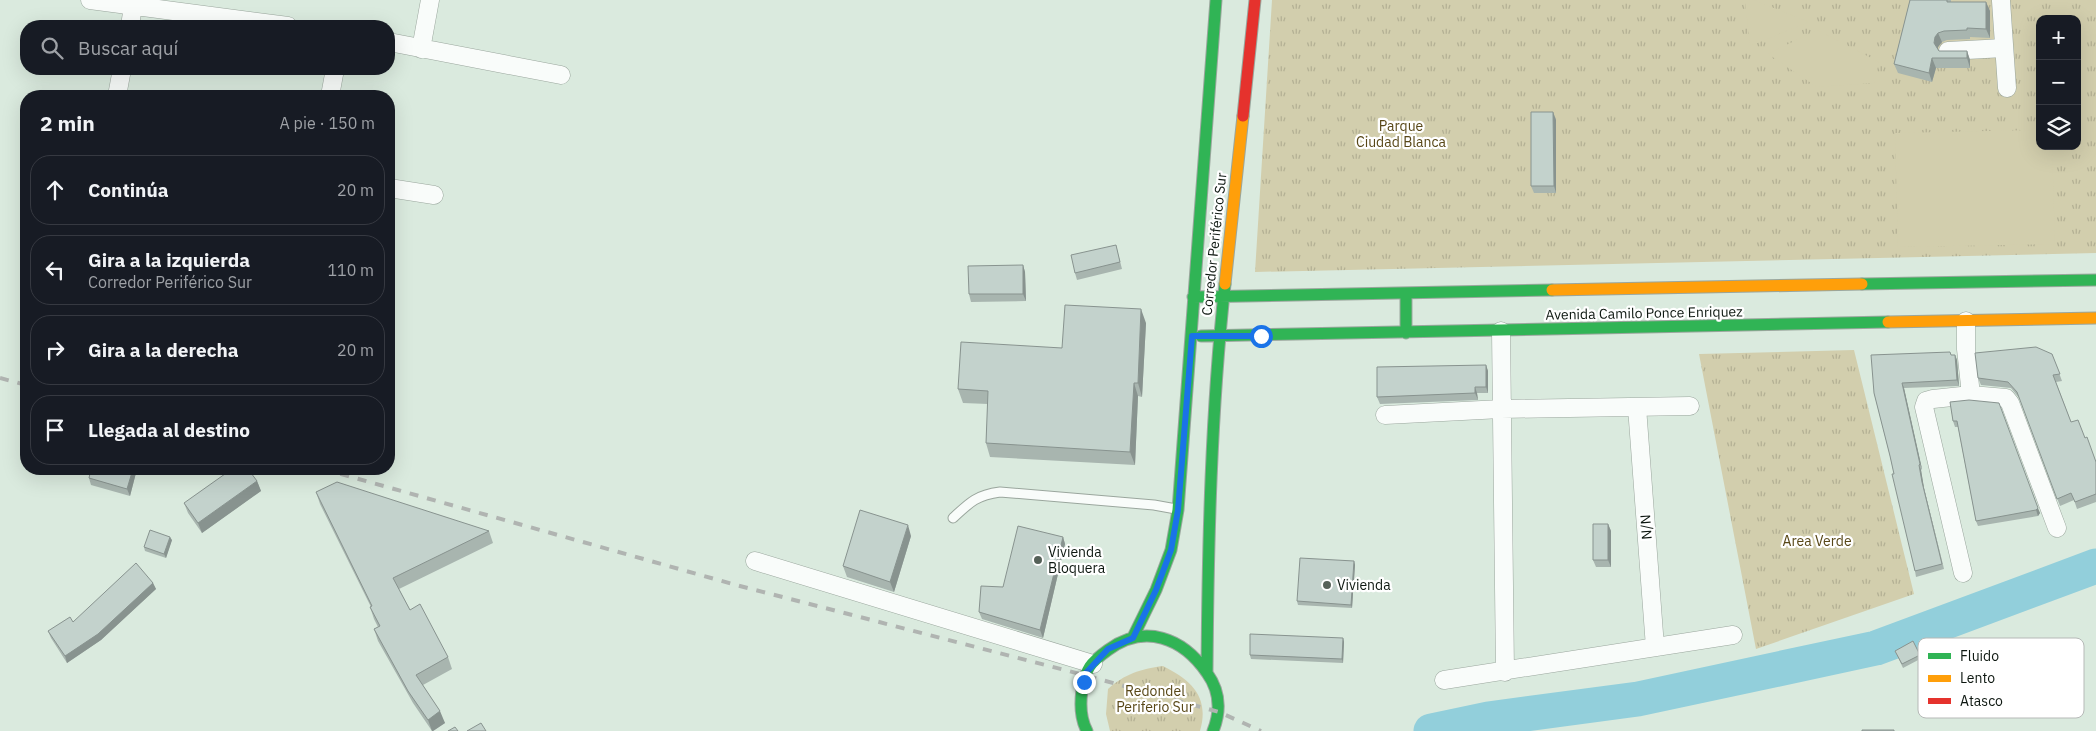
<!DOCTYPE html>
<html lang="es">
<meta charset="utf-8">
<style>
:root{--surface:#171b24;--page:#20242c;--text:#f1f3f6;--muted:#9ea1a6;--line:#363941}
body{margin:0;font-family:"IBM Plex Sans",sans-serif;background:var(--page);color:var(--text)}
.controls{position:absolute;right:15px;top:15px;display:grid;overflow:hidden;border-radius:10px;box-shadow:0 5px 20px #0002}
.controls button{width:45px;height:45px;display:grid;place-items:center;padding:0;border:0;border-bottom:1px solid var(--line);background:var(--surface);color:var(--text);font:25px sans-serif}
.stop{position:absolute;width:15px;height:15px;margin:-11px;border:4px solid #1a73e8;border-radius:50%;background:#fff}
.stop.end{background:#1a73e8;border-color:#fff;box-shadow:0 1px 5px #0008}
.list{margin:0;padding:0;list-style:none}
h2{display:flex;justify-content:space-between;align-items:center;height:65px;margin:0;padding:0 20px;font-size:21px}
h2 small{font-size:16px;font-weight:400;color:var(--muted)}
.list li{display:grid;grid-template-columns:32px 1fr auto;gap:15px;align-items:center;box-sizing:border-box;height:70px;margin:0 10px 10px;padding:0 10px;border:1px solid var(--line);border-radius:20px}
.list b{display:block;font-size:19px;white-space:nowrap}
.list p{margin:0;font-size:16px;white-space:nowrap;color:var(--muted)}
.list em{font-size:16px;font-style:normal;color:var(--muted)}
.icon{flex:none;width:28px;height:28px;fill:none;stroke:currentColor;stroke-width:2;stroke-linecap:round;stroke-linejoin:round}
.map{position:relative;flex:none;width:2096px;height:731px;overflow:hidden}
.search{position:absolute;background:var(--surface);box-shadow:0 5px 20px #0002;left:20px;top:20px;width:375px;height:55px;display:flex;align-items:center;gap:12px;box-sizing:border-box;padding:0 18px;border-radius:20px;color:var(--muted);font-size:19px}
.panel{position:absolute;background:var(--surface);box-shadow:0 5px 20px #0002;left:20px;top:90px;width:375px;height:385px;border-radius:20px}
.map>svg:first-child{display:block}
.park{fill:url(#park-tufts);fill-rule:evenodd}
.garden{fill:#d2cead}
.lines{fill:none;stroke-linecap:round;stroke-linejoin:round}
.river{stroke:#92cfdb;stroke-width:35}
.lane-casing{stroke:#9aa69d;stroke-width:11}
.street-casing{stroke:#9aa69d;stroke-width:19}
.fast-casing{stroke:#9aa69d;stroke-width:13}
.slow-casing{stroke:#9aa69d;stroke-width:13}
.jam-casing{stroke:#9aa69d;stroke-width:13}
.lane{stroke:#f9fcfa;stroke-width:9}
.street{stroke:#f9fcfa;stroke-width:18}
.fast{stroke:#30b455;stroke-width:11}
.slow{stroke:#ff9f0a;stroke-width:11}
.jam{stroke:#e5322d;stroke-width:11}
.rail{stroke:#b0b4b1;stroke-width:4;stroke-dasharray:9 9;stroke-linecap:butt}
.wall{fill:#a8b5af}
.shaded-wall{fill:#88938f}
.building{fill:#c3d2cc;stroke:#88938f}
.route{stroke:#1a73e8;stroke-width:6}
.poi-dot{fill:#556158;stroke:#fff;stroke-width:2}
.labels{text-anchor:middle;stroke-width:4.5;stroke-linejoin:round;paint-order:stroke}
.park-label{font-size:14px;fill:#584717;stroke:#fff}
.street-label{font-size:14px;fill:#0d1710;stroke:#fff}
.poi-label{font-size:14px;fill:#0d1710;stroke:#fff;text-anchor:start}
.key{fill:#fff;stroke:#b6b9b7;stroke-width:1}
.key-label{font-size:14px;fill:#0d1710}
</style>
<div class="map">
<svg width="2096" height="731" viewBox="0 0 2096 731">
<defs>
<pattern id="park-tufts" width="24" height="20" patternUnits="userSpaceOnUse" patternTransform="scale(1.25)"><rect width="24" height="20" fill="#d2cead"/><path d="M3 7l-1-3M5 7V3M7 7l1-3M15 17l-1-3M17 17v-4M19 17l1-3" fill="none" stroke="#b3b094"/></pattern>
</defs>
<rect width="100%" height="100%" fill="#daeade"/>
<path class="park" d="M1272 0H2096V253L1255 272ZM2040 19H2077V146H2040Z
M1854 350 1914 594 1756 649 1699 354Z
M1163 666C1191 680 1210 697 1200 731H1110L1106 714 1108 689C1125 674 1140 669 1163 666Z"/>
<path class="garden" d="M1745 0H1754L1809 22 1750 46Z
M1817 30 1879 62 1874 83 1817 87 1768 54Z
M2040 130V146H2052L2055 244 1898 247 1895 133Z"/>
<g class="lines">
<path class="river" d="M1431 731 1488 719 1638 699 1876 648 2096 566"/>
<defs>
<path id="lane" d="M953 518C970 502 977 495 1000 492L1154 505 1176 509"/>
<path id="street" d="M90 0 288 26
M2001 1 2007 88
M130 26 133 6
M389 42 561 75
M421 49 430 0
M1948 51 2004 48
M117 96 122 69
M330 96 335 69
M389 188 434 195
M1966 321V349L1971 395 2006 398 2010 403 2057 528
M1501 331 1505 672
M1637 407 1655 647
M1385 415 1501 409 1690 406
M755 561 1093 664
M1963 573 1924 407 1926 401 1933 399 1971 395
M1444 680 1733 635"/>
<path id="fast" d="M1862 284 2096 280
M1406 294V333
M1193 297 1552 290
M1201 336 1888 322
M1133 637 1156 590 1171 550 1178 510 1216 0
M1207 671C1208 542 1211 412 1225 284
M1087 731C1080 718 1080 704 1082 690 1086 668 1090 663 1108 650 1145 623 1183 638 1207 673 1220 691 1221 711 1213 731"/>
<path id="slow" d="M1225 284 1243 116
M1552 290 1862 284
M1888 322 2096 318"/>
<path id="jam" d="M1243 116 1255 0"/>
</defs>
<use href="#lane" class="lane-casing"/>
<use href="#street" class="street-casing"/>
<use href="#fast" class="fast-casing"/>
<use href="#slow" class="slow-casing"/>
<use href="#jam" class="jam-casing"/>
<use href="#lane" class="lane"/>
<use href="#street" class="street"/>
<use href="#fast" class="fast"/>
<use href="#slow" class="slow"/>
<use href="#jam" class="jam"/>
<path class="rail" d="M0 378 26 385
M323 469 736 585 1084 675 1219 712 1261 731"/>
</g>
<path class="wall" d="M1910 0H1951V2H1986L1990 11V38L1970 37V39L1947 40 1942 42 1938 47V49L1939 51H1967L1970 60V68H1936L1932 82 1898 73 1894 64Z
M1553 112 1556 120V193H1534L1531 186Z
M1116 245 1122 269 1077 280 1075 273Z
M1023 265 1025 272 1026 301 971 302 969 294Z
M1146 323 1142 397 1138 396 1135 465 990 457 986 443 988 404 963 403 958 389 1062 348Z
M2052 354 2062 381 2056 382 2071 422 2085 438 2096 462V502L2077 509 2074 500 2060 506 2020 399 2011 388 1981 385 1978 378Z
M1952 355H1955L1957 360 1959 386 1904 388 1922 469 1921 470 1924 488 1944 569 1916 577 1915 571 1890 456 1874 393Z
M1486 365 1488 371V393H1477L1478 400 1380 404 1377 397Z
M1950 402 2040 513 2038 516 1978 526 1976 521 1958 427H1955L1953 421Z
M137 469 130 496 91 485 89 478Z
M257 481 261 491 202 533 188 513 184 503Z
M316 492 489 531 493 543 399 589 410 610 448 657 452 669 423 685 445 723 433 731H432L413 703 378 641 374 629 378 627 374 619 370 607H371L320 504Z
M1608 524 1611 531V567H1596L1593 560Z
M911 536 894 592 847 577 843 566Z
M1063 537 1065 544 1043 638 982 619 979 612 1003 587Z
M172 540 166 558 145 551 144 547Z
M1354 561 1355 565 1352 608 1298 605 1297 601Z
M153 583 156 589 101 640 67 663 51 638 48 631 73 622Z
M1343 638 1344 642 1343 663 1251 659 1250 655Z
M1895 651 1920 655 1922 658 1903 668Z"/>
<path class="shaded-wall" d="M1986 2 1990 11V38L1986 29Z
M1938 33 1942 42 1938 47 1937 52 1934 43 1935 37Z
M1967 51 1970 60V68L1967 58Z
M1932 58 1936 68 1932 82 1929 73Z
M1553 112 1556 120V193L1554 186Z
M1023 265 1025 272 1026 301 1023 294Z
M1141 309 1146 323 1142 397 1138 383Z
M1955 355 1957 360 1959 386 1957 380Z
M1486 365 1488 371V393L1486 387Z
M1134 383 1138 396 1135 465 1130 452Z
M1902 383 1904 388 1922 469 1920 464Z
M1475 387 1477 393 1478 400 1475 393Z
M1919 465 1921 470 1924 488 1944 569 1922 482Z
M133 469H137L130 496 127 489Z
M257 481 261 491 202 533 198 523Z
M2038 508 2040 513 2038 516 2036 510Z
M1608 524 1611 531V567L1608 560Z
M908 525 911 536 894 592 890 582Z
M170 537 172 540 166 558 164 554Z
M1063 537 1065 544 1043 638 1040 630Z
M1354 561 1355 565 1352 608 1351 605Z
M153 583 156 589 101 640 67 663 65 656Z
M1343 638 1344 642 1343 663 1342 659Z
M440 711 445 723 433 731H432L428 720Z"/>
<path class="building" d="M1910 0H1947V2H1986V29L1967 28V30L1944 31 1938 33 1935 37 1934 43 1939 51H1967V58H1932L1929 73 1894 64Z
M1531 112H1553L1554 186H1531Z
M1116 245 1120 262 1075 273 1071 255Z
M1023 265V294H969L968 266Z
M1065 305 1141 309 1138 383H1134L1130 452 986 443 988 391 958 389 961 342 1062 348Z
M2036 347 2052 354 2060 374 2053 375 2071 422 2078 420 2085 438 2087 437 2096 462V494L2075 502 2071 493 2057 499 2017 392 2008 382 1978 378 1975 353Z
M1950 352 1951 355H1955L1957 380 1902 383 1920 464 1919 465 1922 482 1942 564 1915 571 1892 474H1894L1890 456 1874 393 1871 355Z
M1486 365V387H1475V393L1377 397V367Z
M1969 400 1999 403 2038 508 2036 510 1976 521 1957 421H1953L1950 402Z
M91 469H133L127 489 89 478Z
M232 469H248L257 481 198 523 184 503Z
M337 482 489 531 393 578 410 610 420 604 448 657 416 675 440 711 428 720 408 691 374 629 380 626 370 607 372 606 316 492Z
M860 510 908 525 890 582 843 566Z
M1593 524H1608V560H1593Z
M1018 526 1063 537 1040 630 979 612 981 586 1003 587Z
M150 530 170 537 164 554 144 547Z
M1300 558 1354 561 1351 605 1297 601Z
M136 563 153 583 98 634 65 656 48 631 70 617 73 622Z
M1250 634 1343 638 1342 659 1250 655Z
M1913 641 1920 655 1902 664 1895 651Z
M481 723 486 731H467Z
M455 727 458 731H448Z
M1862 730H1894V731H1862Z"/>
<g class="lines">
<path class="route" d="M1084 682V675L1108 649 1133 638 1156 590 1171 550 1178 510 1192 336H1261"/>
</g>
<g class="poi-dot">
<circle cx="1038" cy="560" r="5"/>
<circle cx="1327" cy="585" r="5"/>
</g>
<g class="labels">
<g class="park-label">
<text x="1401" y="131">Parque<tspan x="1401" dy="16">Ciudad Blanca</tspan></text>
<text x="1817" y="546">Area Verde</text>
<text x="1155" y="696">Redondel<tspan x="1155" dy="16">Periferio Sur</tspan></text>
</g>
<g class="street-label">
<text transform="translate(1214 244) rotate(-84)" y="5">Corredor Periférico Sur</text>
<text transform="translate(1644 313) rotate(-1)" y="5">Avenida Camilo Ponce Enriquez</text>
<text transform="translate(1646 527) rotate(-94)" y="5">N/N</text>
</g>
<g class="poi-label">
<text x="1048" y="557">Vivienda<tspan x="1048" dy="16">Bloquera</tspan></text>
<text x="1337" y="590">Vivienda</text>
</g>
</g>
<rect x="1918" y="638" width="166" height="80" rx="8" class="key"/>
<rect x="1928" y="653" width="23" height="6" fill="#30b455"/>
<rect x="1928" y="675" width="23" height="7" fill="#ff9f0a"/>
<rect x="1928" y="698" width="23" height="6" fill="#e5322d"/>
<g class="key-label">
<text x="1960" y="661">Fluido</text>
<text x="1960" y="683">Lento</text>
<text x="1960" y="706">Atasco</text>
</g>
</svg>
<div class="controls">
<button>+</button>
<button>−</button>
<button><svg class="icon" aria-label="layers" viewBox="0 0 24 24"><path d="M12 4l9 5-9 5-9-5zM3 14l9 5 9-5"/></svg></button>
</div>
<div class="stop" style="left:1261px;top:336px"></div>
<div class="stop end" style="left:1084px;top:682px"></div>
<div class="search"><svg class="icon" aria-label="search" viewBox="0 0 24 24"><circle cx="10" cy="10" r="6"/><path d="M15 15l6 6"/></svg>Buscar aquí</div>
<section class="panel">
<h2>2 min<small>A pie · 150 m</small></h2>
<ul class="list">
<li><svg class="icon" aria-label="ahead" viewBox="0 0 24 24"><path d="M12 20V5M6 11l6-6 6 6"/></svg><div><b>Continúa</b></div><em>20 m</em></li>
<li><svg class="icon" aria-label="left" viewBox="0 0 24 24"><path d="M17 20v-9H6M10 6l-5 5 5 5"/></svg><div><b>Gira a la izquierda</b><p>Corredor Periférico Sur</p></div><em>110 m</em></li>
<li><svg class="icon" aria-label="right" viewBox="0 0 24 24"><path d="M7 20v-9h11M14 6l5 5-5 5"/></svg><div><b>Gira a la derecha</b></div><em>20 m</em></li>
<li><svg class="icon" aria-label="arrive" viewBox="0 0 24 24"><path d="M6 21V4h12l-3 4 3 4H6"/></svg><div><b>Llegada al destino</b></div></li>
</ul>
</section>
</div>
